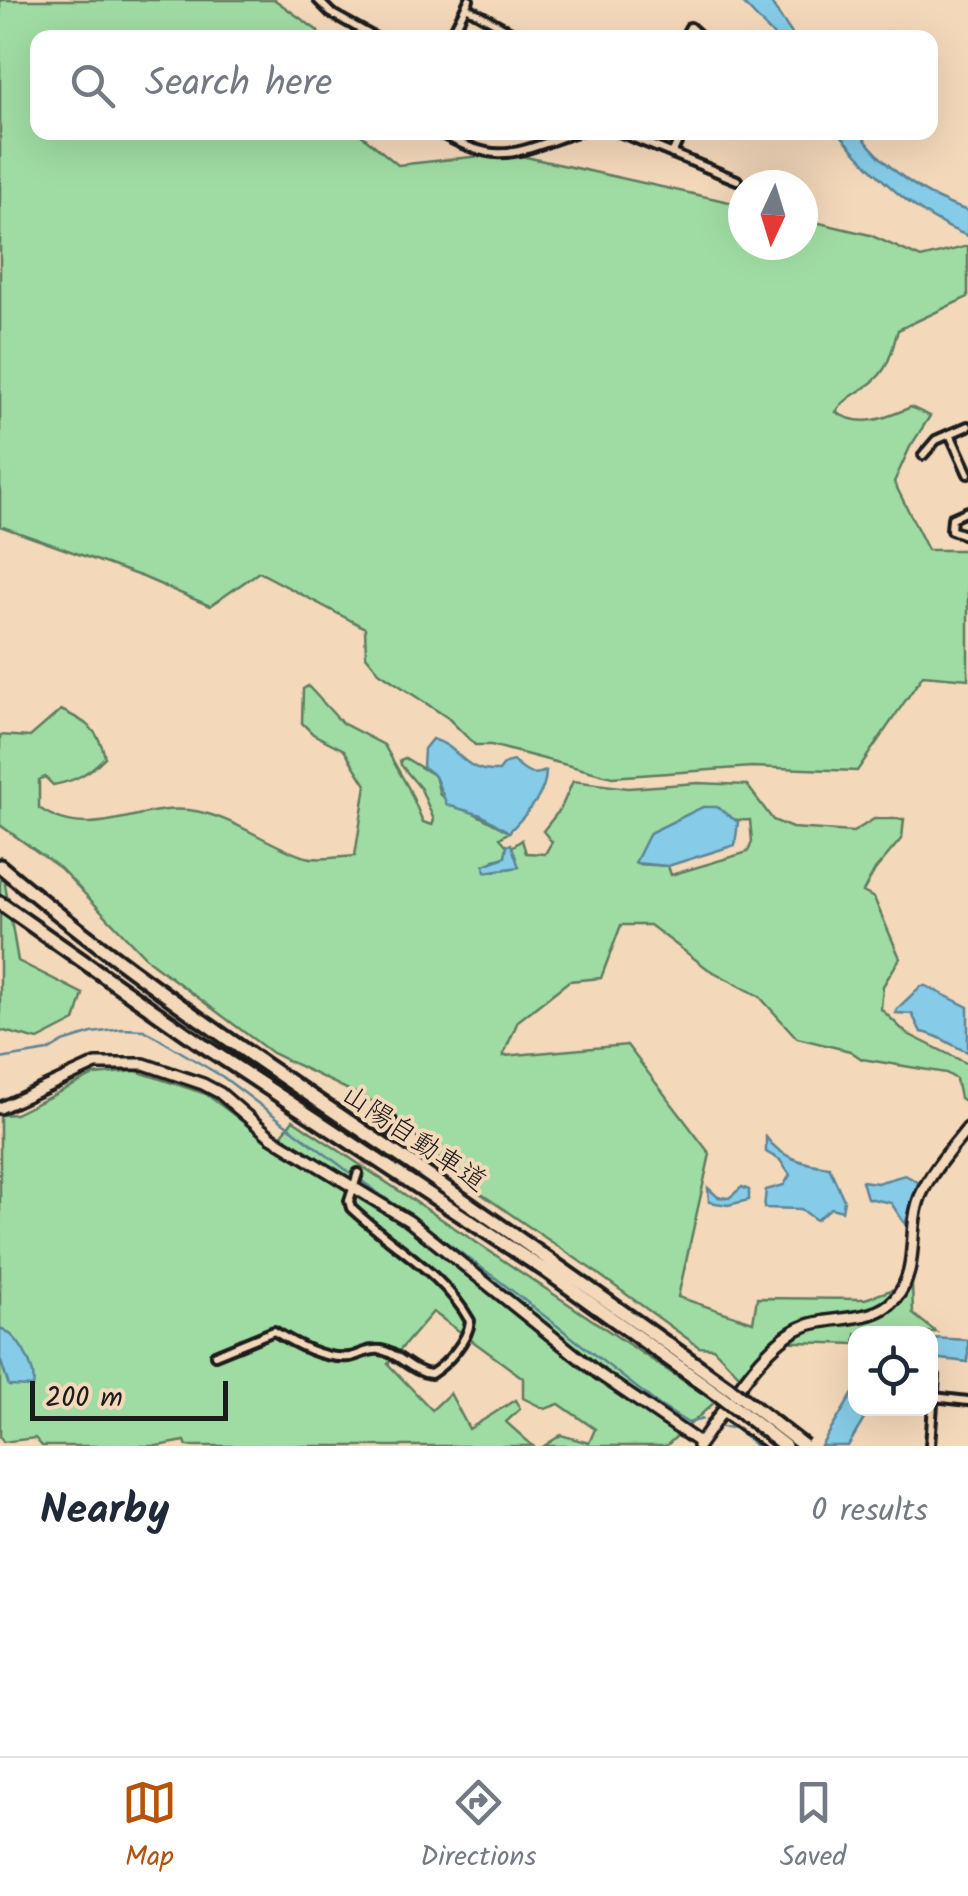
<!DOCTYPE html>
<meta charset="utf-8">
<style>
:root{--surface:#fff;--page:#f6f6f7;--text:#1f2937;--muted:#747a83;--line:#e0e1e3;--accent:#b45309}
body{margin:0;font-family:Kalam,"Klee One",sans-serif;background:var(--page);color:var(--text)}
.controls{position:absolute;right:30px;bottom:30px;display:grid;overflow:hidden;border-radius:20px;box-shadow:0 10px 40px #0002}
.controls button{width:90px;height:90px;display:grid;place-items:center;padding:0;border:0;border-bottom:2px solid var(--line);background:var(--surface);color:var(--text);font:50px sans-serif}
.compass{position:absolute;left:728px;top:170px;width:90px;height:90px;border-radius:50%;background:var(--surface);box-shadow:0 10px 40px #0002;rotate:184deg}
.scale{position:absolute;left:30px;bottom:25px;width:198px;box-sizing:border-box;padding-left:10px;border:5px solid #1c1c1c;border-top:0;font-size:28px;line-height:35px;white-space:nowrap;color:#1c1c1c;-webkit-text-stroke:8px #f4d8ba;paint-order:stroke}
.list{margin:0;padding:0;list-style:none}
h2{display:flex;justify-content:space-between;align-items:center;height:130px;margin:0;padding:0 40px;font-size:42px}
h2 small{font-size:32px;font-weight:400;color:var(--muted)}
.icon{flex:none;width:55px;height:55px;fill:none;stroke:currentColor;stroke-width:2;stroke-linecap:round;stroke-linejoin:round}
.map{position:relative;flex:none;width:968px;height:1446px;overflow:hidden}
.search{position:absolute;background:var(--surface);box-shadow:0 10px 40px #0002;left:30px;right:30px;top:30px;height:110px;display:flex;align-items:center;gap:25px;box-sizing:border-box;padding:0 35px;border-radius:20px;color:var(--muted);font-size:38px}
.sheet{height:310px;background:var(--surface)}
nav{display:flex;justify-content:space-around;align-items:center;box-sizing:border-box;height:140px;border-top:2px solid var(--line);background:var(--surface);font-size:28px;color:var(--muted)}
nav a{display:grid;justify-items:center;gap:5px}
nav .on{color:var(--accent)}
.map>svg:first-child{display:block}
.green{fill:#9fdca3;stroke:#5e7c60;stroke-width:2.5;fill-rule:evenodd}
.water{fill:#86cbe7;stroke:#5c8596;stroke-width:2.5}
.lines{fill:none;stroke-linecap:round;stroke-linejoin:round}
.stream{stroke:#5c8596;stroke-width:2.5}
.street-tunnel{stroke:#c9b29a;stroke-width:6;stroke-dasharray:6 3;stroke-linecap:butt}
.street-casing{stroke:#1c1c1c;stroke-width:14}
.secondary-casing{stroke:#1c1c1c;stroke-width:16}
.highway-casing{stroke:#1c1c1c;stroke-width:19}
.street{stroke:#f4d8ba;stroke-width:6}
.secondary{stroke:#f4d8ba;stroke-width:9}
.highway{stroke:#f4d8ba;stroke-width:11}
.highway-bridge-casing{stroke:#1c1c1c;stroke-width:19;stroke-linecap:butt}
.highway-bridge{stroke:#f4d8ba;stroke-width:11}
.labels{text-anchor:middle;stroke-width:8;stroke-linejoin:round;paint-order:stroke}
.street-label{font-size:28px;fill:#1c1c1c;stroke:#f4d8ba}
</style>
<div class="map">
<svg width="968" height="1446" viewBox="0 0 968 1446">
<rect width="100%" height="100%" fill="#f4d8ba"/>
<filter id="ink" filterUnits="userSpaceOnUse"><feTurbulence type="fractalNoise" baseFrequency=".01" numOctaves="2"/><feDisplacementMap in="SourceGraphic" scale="20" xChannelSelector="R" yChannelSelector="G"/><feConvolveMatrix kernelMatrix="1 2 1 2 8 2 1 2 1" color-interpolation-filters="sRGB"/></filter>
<g filter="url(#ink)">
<path class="green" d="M0 0H275L318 31 319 37 38 38V132L359 133 398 165 508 153 743 205V245H803V219L870 235 921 258 968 246V297L898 330C894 342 891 359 884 369 872 389 847 393 836 412 861 429 886 418 911 407L930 416 910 447 894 482 928 550H968V679L923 675 857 771 752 767 612 777 491 745H475L448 718 379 672 366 656 365 628 259 572 210 606 143 577 0 526Z
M308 686 342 723 384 745 409 789 423 822 432 825 434 820 421 789 401 765 400 760 405 758 435 776 440 795 509 832 500 838 507 846 505 857 494 860 488 872 518 867 512 847 522 840 526 853 545 854 552 842 543 831 561 808 573 781 628 788 698 783 747 785 773 820 792 828 853 832 874 819H904L902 838 875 870 863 892 874 898 900 958 883 986 881 1009 906 1033 968 1064V1103L960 1098 956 1079 946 1073 862 1059 850 1051 797 1038 759 996 708 969 650 925H621L601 978 569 981 518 1021 503 1056 627 1045 710 1154 678 1297 753 1322 757 1298 865 1299 912 1283 913 1314 936 1332 856 1334 855 1344 770 1341 742 1378 713 1348 699 1347 597 1273 455 1176 388 1109 272 1053 149 961 60 868 0 825V735L30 737 61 710C85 721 99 729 105 757 89 773 76 781 53 785L45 777 39 780V808C90 843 135 805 188 810 229 814 264 843 302 856 317 861 339 857 355 856L366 785 344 750 313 734 302 723 303 689ZM703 807 719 808C729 820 736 821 750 820L752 842 748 852 671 875 668 866 640 864 650 833Z
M0 855 18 961 83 994 75 1021 38 1040 0 1030Z
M136 1071 206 1094 274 1145 293 1120 715 1402 666 1446H544L561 1435 589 1443 595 1429 559 1404 545 1409 523 1398V1378L433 1312 388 1364 432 1410 450 1393 469 1429 515 1400 520 1409 506 1422 533 1446H187L185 1441 157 1446H42L35 1438 3 1442 0 1436V1115L15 1114 94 1075Z"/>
<path class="water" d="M740 0H769L794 37H775Z
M839 133H860C885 169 926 198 968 211V236C916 216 874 175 839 133Z
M432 739C461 746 461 773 499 771L505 763 513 761C524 771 531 778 546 771 546 796 525 815 509 832L481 815 447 805 435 776 423 767 424 749Z
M703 807H717L738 822 735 845 668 866 635 863 650 833Z
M511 844 519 867 485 872 484 865 505 857 507 846Z
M921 986H926L968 1007V1052C951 1046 941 1035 921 1032L912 1014 896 1013 897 1009Z
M766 1137C781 1158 804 1164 829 1167L844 1200 842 1211 831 1208 816 1220 801 1209 764 1208 766 1190 784 1185 790 1175 780 1160 766 1152Z
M905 1175 918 1182 905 1224 891 1203 867 1198 862 1181 877 1183Z
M742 1187 749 1190V1200L728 1205 709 1202 708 1188 718 1197 729 1198Z
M0 1328C19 1335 37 1369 33 1387L9 1386 0 1359Z
M931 1338 968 1340V1362L931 1358Z
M855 1390 856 1408 870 1409 848 1446H821Z"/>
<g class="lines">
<path class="stream" d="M0 1059 48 1051 63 1042 92 1033 122 1029 144 1030 223 1077 353 1175
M359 1179 497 1279 659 1405 688 1423 703 1419
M722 1427 735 1428 756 1446"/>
<path class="street-tunnel" d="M358 1173 386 1131"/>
<defs>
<path id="street" d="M318 0 331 13 376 38
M466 7 522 38
M450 38 469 0
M684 38 690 27 702 38
M438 132C500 167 514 153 577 132
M619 132 737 180
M672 154 682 132
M950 434 968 474
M923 455 936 440 968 426
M968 511 952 518 951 530 968 536
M386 1131 392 1121
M215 1355 274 1331C295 1344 324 1360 350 1357 360 1355 369 1348 381 1350 399 1353 411 1372 431 1374 447 1364 468 1341 470 1321 443 1272 390 1245 351 1208L349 1201 358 1173
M934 1397 968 1401
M722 1412 770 1446
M930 1446 935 1376"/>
<path id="secondary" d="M0 1108 96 1064H144L203 1084 220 1093 271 1137 409 1221 599 1374 700 1443
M698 1446C724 1411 758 1351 796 1330 826 1313 871 1326 895 1299 920 1271 907 1230 920 1197 931 1171 951 1149 968 1128"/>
<path id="highway" d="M0 866C132 978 276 1072 419 1169 523 1241 626 1314 729 1388
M0 903 201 1044 546 1271 723 1398"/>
</defs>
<use href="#street" class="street-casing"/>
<use href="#secondary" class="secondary-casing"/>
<use href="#highway" class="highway-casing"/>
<use href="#street" class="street"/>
<use href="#secondary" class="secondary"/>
<use href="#highway" class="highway"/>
<defs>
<path id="highway-bridge" d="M729 1388 804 1446
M723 1398 785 1446"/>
</defs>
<use href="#highway-bridge" class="highway-bridge-casing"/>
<use href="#highway-bridge" class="highway-bridge"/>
</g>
</g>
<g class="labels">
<g class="street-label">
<text transform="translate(415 1137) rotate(34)" y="10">山陽自動車道</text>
</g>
</g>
</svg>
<div class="controls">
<button><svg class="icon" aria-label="locate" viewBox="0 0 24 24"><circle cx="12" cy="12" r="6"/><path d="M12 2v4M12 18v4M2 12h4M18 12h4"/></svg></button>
</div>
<svg class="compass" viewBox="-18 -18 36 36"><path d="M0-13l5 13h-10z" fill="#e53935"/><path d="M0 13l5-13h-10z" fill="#747a83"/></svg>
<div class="scale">200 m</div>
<div class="search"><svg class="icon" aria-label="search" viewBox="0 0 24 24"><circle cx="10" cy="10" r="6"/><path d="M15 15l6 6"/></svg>Search here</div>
</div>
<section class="sheet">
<h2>Nearby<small>0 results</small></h2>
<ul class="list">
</ul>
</section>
<nav>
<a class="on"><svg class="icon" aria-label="map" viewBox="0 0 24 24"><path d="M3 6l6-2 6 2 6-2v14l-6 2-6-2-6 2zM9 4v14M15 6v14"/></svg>Map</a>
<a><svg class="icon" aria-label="directions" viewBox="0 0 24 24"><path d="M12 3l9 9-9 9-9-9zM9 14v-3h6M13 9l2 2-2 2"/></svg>Directions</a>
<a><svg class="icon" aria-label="saved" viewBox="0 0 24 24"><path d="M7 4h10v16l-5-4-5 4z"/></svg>Saved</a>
</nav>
